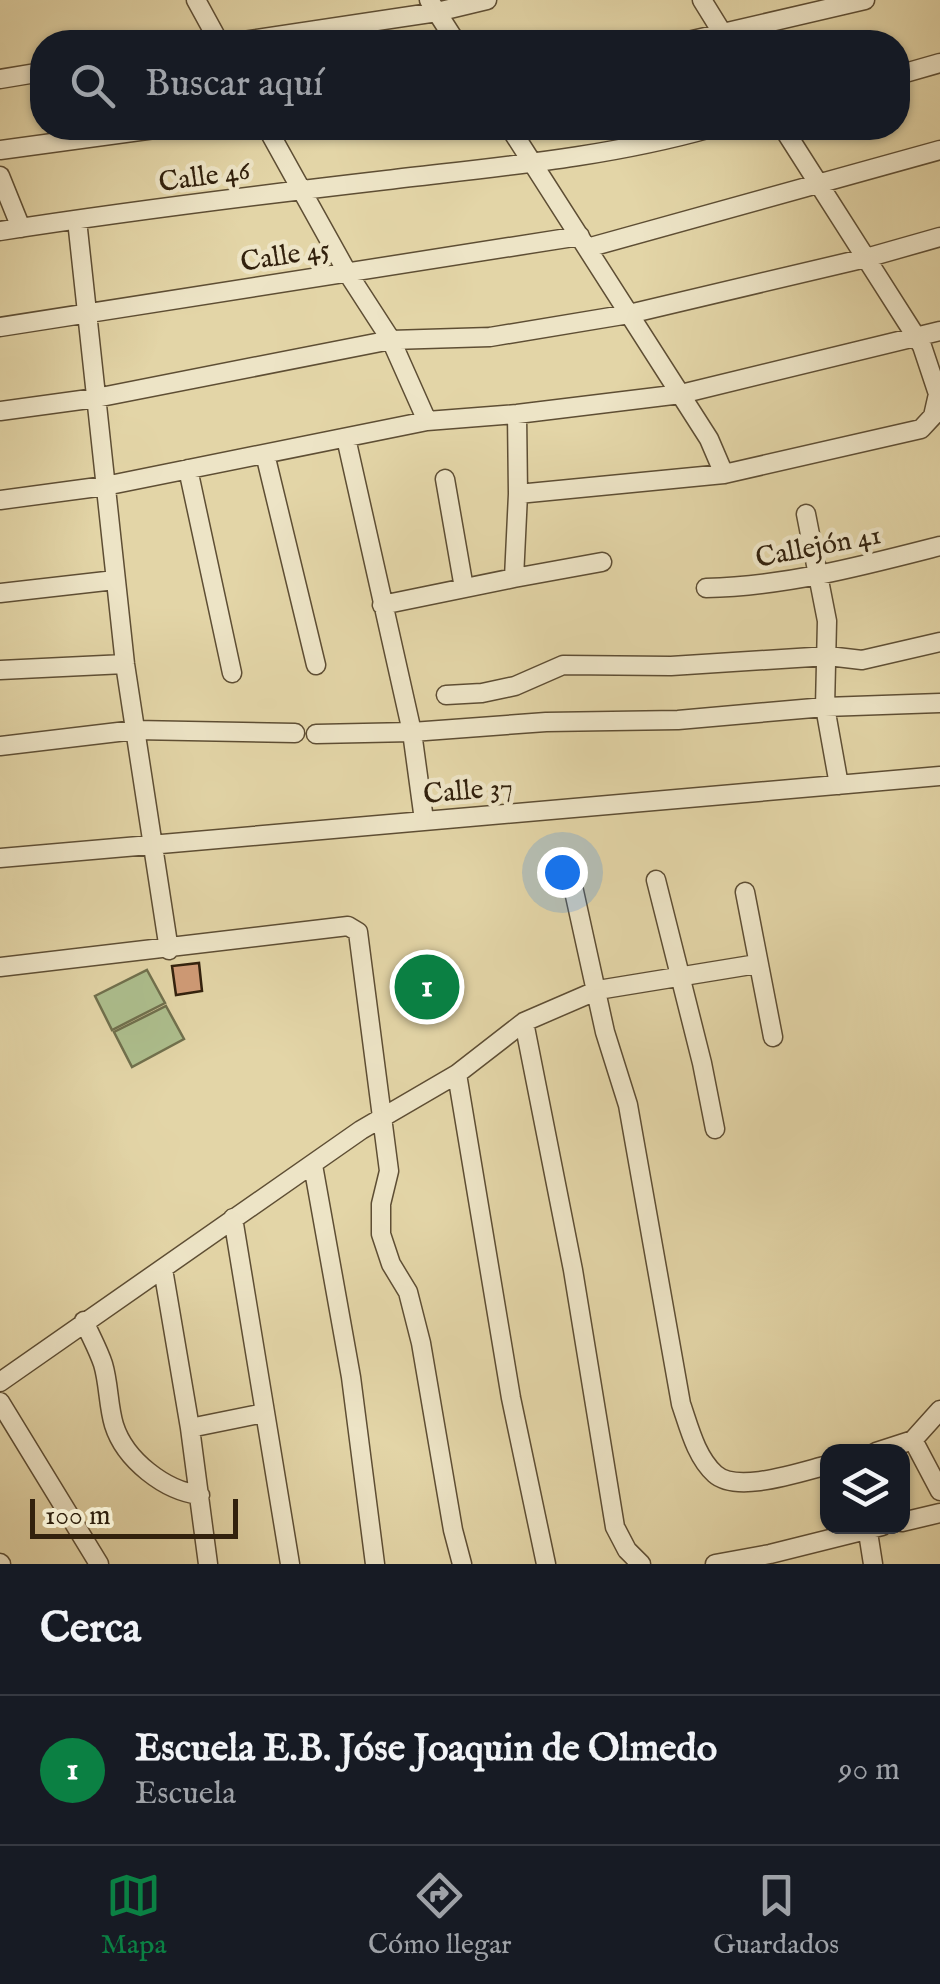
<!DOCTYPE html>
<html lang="es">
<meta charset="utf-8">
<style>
:root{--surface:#171b24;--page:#242831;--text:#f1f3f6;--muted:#9ea1a6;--line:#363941;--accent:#0b8043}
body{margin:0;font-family:"IM FELL English",serif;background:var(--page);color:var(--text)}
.controls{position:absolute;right:30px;bottom:30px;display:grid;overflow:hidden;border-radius:20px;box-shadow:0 2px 8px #0004}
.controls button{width:90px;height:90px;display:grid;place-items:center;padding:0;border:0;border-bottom:2px solid var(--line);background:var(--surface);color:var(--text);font:50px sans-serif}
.scale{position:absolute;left:30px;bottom:25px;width:208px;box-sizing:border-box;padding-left:10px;border:5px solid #32210d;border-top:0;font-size:28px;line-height:35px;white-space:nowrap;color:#32210d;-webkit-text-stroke:8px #ede4c6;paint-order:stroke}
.you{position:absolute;left:562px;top:872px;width:35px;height:35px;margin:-25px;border:8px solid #fff;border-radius:50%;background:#1a73e8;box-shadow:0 0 0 15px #1a73e833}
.badge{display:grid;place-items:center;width:65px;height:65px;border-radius:50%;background:var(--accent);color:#fff;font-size:32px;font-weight:700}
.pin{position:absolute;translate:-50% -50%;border:5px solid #fff;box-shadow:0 2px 10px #0006}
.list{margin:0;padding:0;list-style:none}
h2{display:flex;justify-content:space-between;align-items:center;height:130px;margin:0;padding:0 40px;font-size:42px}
h2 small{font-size:32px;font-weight:400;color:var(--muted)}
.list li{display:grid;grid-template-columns:65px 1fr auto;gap:30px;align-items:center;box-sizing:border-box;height:150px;padding:0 40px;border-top:2px solid var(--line)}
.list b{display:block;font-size:38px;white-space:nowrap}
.list p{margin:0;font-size:32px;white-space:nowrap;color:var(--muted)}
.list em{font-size:32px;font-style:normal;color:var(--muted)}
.icon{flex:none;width:55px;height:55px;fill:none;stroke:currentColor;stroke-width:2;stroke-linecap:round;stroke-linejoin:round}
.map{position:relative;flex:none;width:940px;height:1564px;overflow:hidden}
.search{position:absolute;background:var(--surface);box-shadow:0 2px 8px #0004;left:30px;right:30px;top:30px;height:110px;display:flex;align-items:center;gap:25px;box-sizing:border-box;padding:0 35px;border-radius:40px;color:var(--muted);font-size:38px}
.sheet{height:280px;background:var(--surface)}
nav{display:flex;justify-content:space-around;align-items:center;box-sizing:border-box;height:140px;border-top:2px solid var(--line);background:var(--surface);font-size:28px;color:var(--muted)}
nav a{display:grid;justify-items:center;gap:5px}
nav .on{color:var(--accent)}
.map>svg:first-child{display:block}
.green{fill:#adbe8d;stroke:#70704d;stroke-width:2.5}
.building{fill:#d09b77;stroke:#32210d;stroke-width:2.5}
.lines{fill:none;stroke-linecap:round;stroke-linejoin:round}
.minor-casing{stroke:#5e4e34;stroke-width:21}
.minor{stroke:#ede4c6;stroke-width:18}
.labels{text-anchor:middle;stroke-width:9;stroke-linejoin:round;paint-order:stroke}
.street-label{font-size:28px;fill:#32210d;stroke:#ede4c6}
</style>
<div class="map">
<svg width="940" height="1564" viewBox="0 0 940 1564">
<rect width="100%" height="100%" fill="#e3d5a7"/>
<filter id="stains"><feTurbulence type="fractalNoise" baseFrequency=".002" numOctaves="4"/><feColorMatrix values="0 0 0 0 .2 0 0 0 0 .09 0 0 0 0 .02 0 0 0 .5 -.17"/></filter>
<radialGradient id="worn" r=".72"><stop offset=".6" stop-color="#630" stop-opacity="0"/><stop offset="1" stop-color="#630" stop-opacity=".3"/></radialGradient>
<path class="green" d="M147 970 165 1003 112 1030 95 996Z
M166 1006 184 1039 132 1067 114 1032Z"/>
<path class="building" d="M199 963 202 991 176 995 172 966Z"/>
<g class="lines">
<defs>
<path id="minor" d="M196 0 219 42
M429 0 456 42
M702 0 728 42
M237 42 437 12 487 0
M684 42 865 0
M898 75 940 63
M0 79 42 72
M267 128 347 272 391 340 427 421
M510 128 709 439 724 474
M0 150 162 128
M0 176 21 228
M77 220 125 664 169 950
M0 231C128 211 258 195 387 180 495 167 605 158 711 128
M587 248 940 150
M0 327 580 236
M0 411 96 398 391 340 490 337 629 314 866 258 940 237
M346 438 412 732 424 820
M265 454 316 665
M188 469 232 673
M445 479 464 588
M518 494 724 474 921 429 933 416 938 394 922 346 783 128
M0 500 105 486 427 421 517 414 681 394 940 331
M806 514 827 621 825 707 839 785
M514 578 602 562
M706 588C787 586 862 566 940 546
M0 593 115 580
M382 605 514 578 518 494 517 414
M0 670 125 664
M446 695 482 693 515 686 563 665 671 666 828 656 862 660 940 642
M316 734 412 732 546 722 678 720 825 707 940 703
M0 746 135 730 295 733
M0 858 940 776
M656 880 702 1063 715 1129
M572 882 605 1032 628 1105 681 1404C689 1427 696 1457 715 1474 737 1494 800 1472 828 1465
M745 892 773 1037
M0 967 348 926 358 932 389 1171 381 1204V1234L391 1264 408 1292 421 1343 453 1530 462 1564
M524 1022 573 1270 615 1527 627 1550 641 1564
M457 1074 511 1398 546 1564
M313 1165 351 1377 375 1564
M233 1218 290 1564
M163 1269 190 1428 208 1564
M84 1321C90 1335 98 1349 103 1364 109 1384 108 1405 114 1425 125 1460 165 1491 200 1495
M0 1382 361 1130 457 1074 524 1022 598 990 757 964
M0 1402 99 1564
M190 1428 264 1413
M913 1440 940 1491
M876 1452 913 1440 940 1410
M902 1522 940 1513
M867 1526 873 1564
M0 1563 1 1564
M715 1564 770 1554 882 1526"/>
</defs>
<use href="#minor" class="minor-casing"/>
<use href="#minor" class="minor"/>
</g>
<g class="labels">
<g class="street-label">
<text transform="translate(204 175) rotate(-8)" y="10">Calle 46</text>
<text transform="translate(285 254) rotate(-9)" y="10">Calle 45</text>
<text transform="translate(818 545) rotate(-11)" y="10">Callejón 41</text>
<text transform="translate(468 789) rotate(-5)" y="10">Calle 37</text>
</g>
</g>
<rect width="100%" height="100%" filter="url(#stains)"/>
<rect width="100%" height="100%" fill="url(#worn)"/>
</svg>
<div class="controls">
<button><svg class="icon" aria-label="layers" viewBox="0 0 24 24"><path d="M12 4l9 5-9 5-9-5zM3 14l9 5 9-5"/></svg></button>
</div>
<div class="scale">100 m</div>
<div class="you"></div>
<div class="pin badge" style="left:427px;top:987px">1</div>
<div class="search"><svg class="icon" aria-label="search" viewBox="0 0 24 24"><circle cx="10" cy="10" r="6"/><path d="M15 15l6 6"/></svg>Buscar aquí</div>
</div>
<section class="sheet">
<h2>Cerca<small></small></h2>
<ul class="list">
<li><span class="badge">1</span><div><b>Escuela E.B. Jóse Joaquin de Olmedo</b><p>Escuela</p></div><em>90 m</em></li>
</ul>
</section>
<nav>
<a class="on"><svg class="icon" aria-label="map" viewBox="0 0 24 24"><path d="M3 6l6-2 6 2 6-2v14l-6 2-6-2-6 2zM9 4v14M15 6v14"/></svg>Mapa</a>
<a><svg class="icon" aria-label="directions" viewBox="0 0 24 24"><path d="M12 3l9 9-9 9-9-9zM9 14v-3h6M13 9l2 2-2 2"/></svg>Cómo llegar</a>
<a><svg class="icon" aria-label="saved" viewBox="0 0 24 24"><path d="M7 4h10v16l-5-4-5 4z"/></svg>Guardados</a>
</nav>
